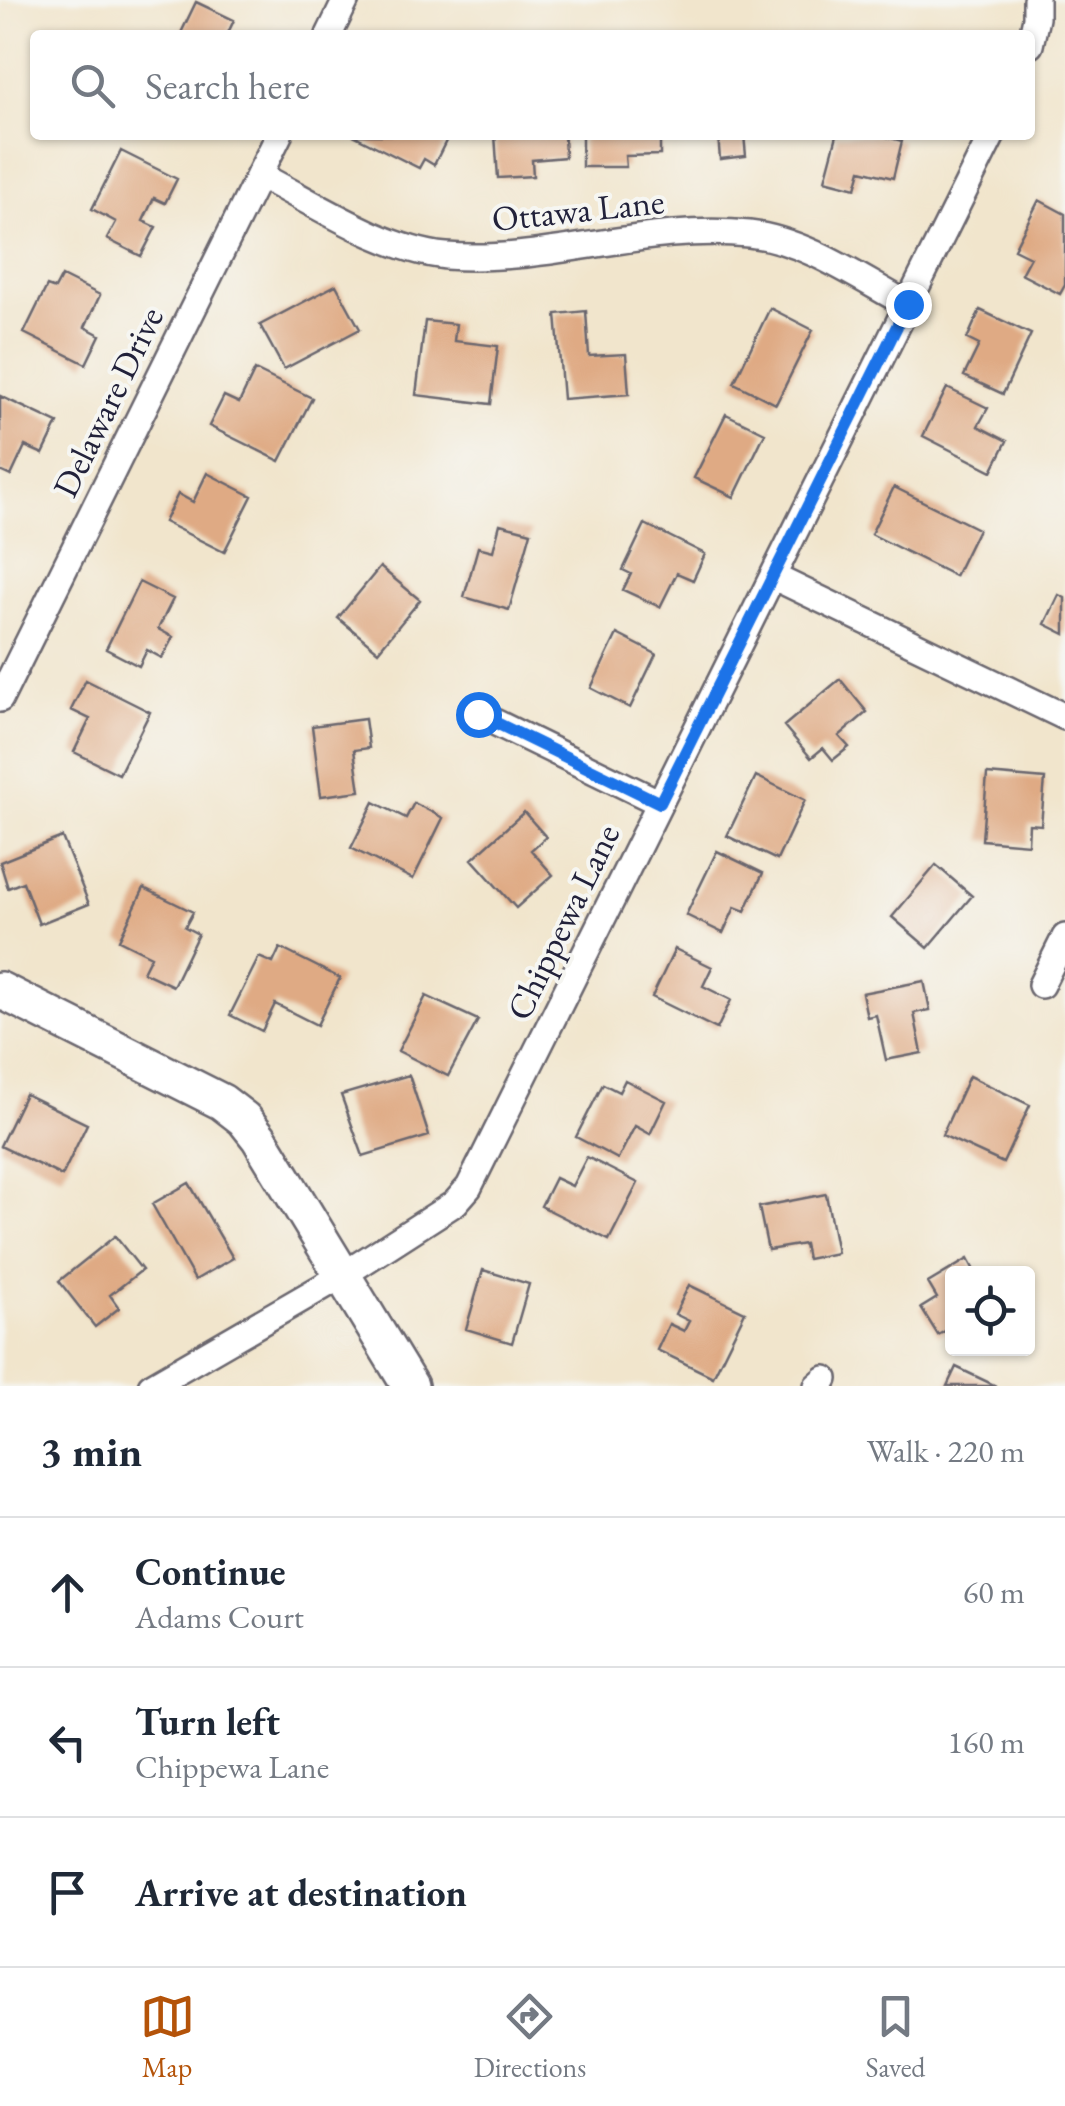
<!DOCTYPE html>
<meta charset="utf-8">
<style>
:root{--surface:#fff;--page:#f2f2f3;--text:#1f2937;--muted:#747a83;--line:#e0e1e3;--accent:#b45309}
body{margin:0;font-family:"EB Garamond",serif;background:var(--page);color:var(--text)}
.controls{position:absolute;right:30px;bottom:30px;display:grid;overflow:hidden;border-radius:10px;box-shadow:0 2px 8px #0004}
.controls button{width:90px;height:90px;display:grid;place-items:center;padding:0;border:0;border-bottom:2px solid var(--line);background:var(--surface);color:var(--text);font:50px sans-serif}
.stop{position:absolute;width:30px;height:30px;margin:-22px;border:8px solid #1a73e8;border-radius:50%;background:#fff}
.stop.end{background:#1a73e8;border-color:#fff;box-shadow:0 2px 10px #0008}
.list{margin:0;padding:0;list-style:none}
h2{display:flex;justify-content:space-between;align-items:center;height:130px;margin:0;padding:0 40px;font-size:42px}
h2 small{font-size:32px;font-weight:400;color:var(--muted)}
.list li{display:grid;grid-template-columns:65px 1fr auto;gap:30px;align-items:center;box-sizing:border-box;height:150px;padding:0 40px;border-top:2px solid var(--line)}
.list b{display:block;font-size:38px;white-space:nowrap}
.list p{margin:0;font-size:32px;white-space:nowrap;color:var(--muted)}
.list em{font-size:32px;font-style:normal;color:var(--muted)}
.icon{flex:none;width:55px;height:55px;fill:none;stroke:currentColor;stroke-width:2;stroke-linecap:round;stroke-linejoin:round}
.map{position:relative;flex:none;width:1065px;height:1386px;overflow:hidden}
.search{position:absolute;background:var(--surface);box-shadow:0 2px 8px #0004;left:30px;right:30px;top:30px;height:110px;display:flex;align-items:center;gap:25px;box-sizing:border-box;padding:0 35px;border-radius:10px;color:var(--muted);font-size:38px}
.sheet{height:580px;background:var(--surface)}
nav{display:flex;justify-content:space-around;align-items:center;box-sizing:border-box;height:140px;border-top:2px solid var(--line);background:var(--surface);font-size:28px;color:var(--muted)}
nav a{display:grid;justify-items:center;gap:5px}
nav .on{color:var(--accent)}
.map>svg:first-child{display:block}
.building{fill:#dfaa84}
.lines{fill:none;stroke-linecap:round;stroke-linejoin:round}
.street-casing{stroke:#6a666e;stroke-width:30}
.secondary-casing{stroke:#6a666e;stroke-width:40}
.street{stroke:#fff;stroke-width:25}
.secondary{stroke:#fff;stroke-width:35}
.route{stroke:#1a73e8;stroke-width:12}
.labels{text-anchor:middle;stroke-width:8;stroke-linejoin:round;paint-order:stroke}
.street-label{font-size:35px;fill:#22223b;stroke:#f6f6f2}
</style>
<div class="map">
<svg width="1065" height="1386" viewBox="0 0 1065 1386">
<rect width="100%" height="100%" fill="#f6f6f2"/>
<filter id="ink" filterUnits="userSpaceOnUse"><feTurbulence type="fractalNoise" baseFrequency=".01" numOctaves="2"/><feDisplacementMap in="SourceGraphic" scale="20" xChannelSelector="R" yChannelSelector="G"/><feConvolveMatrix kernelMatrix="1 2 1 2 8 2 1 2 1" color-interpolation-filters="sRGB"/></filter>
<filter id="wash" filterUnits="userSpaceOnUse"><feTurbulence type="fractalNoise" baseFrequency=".0048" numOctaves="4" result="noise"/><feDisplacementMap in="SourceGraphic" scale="40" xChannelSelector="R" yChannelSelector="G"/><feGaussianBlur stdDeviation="2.25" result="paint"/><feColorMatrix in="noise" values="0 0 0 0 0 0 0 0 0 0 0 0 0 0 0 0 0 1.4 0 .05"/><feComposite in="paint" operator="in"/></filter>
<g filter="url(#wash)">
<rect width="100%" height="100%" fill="#f1e5cc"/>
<g id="blocks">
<path class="building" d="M196 2 234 20 227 35H180Z
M353 135H449L434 165 424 159 419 168Z
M495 135H564L565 157 532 160 533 176 498 178Z
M582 135H660V155L625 156 626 167H582Z
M718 135H744L746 156 720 159Z
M837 135H880L902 141 893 178 861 170 856 188 825 180Z
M121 151 177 179 165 203 154 198 143 221 156 227 141 256 107 239 116 222 92 209Z
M1039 200 1065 214V285L1060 294 1021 274 1030 257 1014 249Z
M62 276 100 295 85 327 100 335 86 364 24 333 47 286 55 289Z
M336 285 360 329 284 369 260 325Z
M770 308 813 330 776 404 734 383Z
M980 310 1031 334 1003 394 964 376 979 345 967 339Z
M586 311 589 356 626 354 629 394 563 399 556 314Z
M425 321 456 324 454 341 498 346 491 404 416 395Z
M255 370 312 398 280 461 209 426 224 396 239 403Z
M947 388 988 408 978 426 1007 441 992 471 923 436Z
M0 396 58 423 43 454 25 446 11 476 0 471Z
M726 414 765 433 734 497 694 478Z
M207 473 252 496 224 552 164 522 178 494 193 502Z
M894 487 978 529 955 576 871 534Z
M500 524 531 532 509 610 464 597 478 547 493 551Z
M645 524 705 554 693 580 677 573 660 607 623 590 631 574 623 570Z
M380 567 420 600 378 651 338 618Z
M139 582 173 599 158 629 173 637 162 658 147 650 139 666 106 649Z
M1059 595 1065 598V634L1045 624Z
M617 634 656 654 630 708 591 688Z
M840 679 867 712 839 736 849 747 833 760 823 748 811 758 784 726Z
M86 680 150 712 119 774 74 752 90 719 71 710Z
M365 719 369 748 354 750 360 791 321 796 312 726Z
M987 774 1045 779 1041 825 1029 824 1028 844 982 840Z
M756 776 805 800 777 860 727 836Z
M374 802 406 818 414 803 443 818 413 879 351 848Z
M524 812 546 837 531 850 553 875 516 908 472 859Z
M62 837 89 904 39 924 23 882 8 888 0 862Z
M717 851 763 873 745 911 735 907 723 933 686 915Z
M936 865 972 896 928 948 892 917Z
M144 888 193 912 185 927 198 934 173 986 143 972 151 956 119 940Z
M280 948 340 978 317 1025 275 1004 262 1031 230 1015 259 957 273 963Z
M675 949 712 967 703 986 731 1000 717 1029 652 997Z
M924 981 930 1010 914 1013 922 1053 886 1060 876 1015 867 1017 862 993Z
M426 996 478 1020 448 1076 398 1051Z
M409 1075 429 1136 363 1156 341 1095Z
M969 1076 1030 1105 1003 1163 942 1135Z
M625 1080 666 1101 650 1134 635 1126 618 1159 576 1137 603 1084 619 1092Z
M25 1094 87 1124 62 1176 0 1146Z
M587 1157 638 1183 609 1240 541 1206 555 1178 572 1186Z
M189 1183 233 1258 195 1280 152 1204Z
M826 1194 837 1253 807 1259 804 1244 768 1250 759 1207Z
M115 1236 142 1270 110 1295 119 1308 95 1327 59 1281Z
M968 1259 976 1274H952V1327L938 1335 921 1308 937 1298 928 1283Z
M483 1270 529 1284 512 1343 466 1329Z
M689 1285 745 1312 713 1377 657 1350 669 1324 684 1331 689 1321 675 1314Z
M956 1367 996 1386H947Z"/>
</g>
</g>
<g filter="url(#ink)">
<use href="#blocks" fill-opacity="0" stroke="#6a666e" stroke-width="2.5"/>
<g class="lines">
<defs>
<path id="street" d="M329 35 346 0
M1030 45 1036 18V0
M259 175C314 203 384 250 446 256 547 264 648 223 749 234 805 240 859 278 907 304
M774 577 1065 717
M0 699 279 135
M478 714 660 803
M1041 985 1065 937
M151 1386 343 1275 455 1203 469 1187 992 135
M817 1386 825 1379"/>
<path id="secondary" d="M0 990 222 1102 244 1119 259 1138 410 1386"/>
</defs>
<use href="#street" class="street-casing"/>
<use href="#secondary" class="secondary-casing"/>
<use href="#street" class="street"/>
<use href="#secondary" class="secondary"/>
</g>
</g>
<g class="lines" filter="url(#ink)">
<path class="route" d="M478 714 660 803 908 304"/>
</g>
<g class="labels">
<g class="street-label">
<text transform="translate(578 210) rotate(-6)" y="12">Ottawa Lane</text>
<text transform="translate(108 402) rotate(-64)" y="12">Delaware Drive</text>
<text transform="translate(563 922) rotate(-64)" y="12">Chippewa Lane</text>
</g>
</g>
</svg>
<div class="controls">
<button><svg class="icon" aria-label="locate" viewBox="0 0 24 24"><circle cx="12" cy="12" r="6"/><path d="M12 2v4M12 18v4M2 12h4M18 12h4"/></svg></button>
</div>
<div class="stop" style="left:478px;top:714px"></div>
<div class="stop end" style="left:908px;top:304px"></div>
<div class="search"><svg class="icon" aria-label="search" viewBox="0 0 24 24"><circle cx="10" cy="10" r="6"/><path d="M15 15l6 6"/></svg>Search here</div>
</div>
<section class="sheet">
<h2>3 min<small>Walk · 220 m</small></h2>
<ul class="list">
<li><svg class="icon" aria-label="ahead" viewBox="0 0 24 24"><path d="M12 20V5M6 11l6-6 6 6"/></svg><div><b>Continue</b><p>Adams Court</p></div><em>60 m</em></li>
<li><svg class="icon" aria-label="left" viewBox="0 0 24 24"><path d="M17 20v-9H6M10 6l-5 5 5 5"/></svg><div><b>Turn left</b><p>Chippewa Lane</p></div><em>160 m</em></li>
<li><svg class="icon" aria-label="arrive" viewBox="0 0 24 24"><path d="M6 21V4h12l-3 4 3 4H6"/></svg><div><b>Arrive at destination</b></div></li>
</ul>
</section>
<nav>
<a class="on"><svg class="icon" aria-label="map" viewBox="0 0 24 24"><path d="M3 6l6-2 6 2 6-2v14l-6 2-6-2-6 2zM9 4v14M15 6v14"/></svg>Map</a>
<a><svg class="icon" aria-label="directions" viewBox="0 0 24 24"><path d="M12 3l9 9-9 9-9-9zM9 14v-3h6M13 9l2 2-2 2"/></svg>Directions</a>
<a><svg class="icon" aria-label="saved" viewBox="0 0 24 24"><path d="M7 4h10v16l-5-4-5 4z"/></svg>Saved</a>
</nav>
